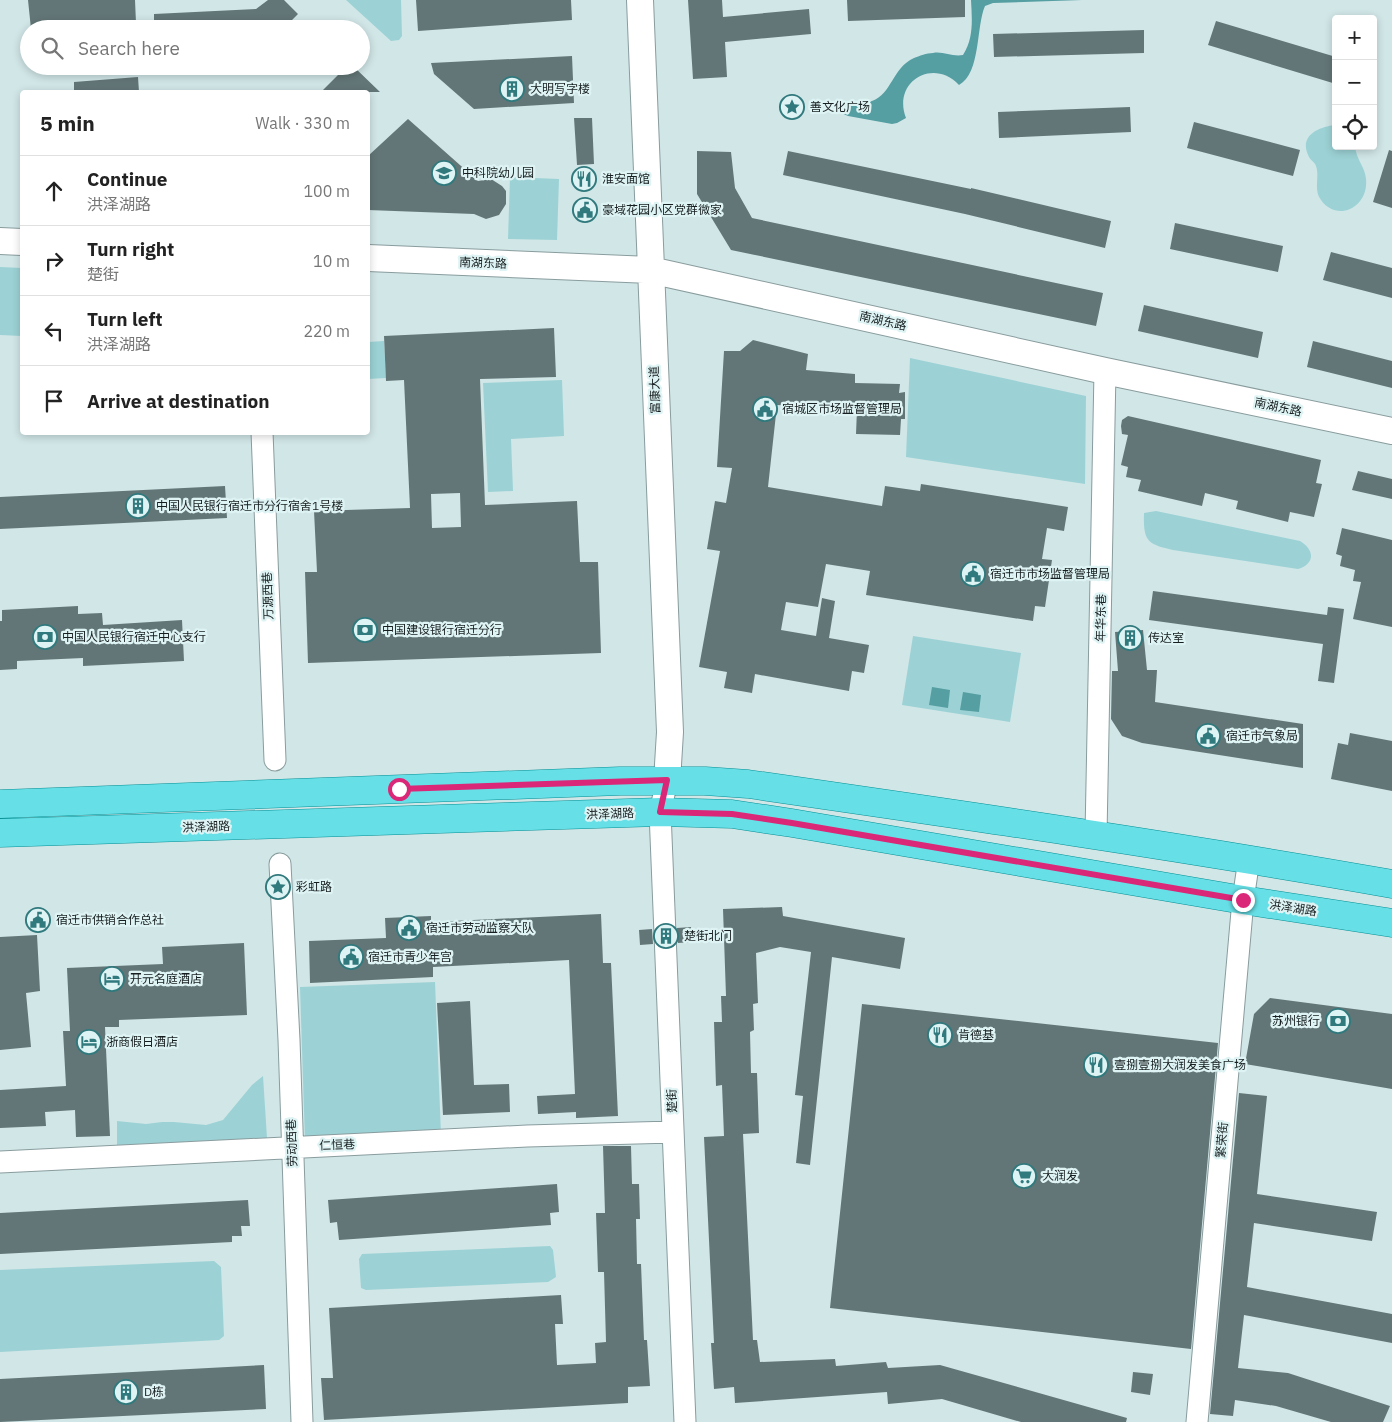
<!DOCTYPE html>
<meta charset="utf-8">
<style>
:root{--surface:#fff;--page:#f6f6f6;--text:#222;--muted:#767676;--line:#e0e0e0}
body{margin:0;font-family:"IBM Plex Sans","Noto Sans SC",sans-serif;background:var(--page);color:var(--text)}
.controls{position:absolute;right:15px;top:15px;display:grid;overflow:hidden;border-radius:5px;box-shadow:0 2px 8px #0003}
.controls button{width:45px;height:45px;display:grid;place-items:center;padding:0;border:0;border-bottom:1px solid var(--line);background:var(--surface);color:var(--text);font:25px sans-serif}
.stop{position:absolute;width:15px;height:15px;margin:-11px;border:4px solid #db2777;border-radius:50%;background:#fff}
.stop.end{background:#db2777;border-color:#fff;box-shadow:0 1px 5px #0008}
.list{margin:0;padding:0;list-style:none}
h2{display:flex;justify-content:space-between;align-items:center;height:65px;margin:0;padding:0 20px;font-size:21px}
h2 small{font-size:16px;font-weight:400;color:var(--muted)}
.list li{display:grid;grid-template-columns:32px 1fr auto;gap:15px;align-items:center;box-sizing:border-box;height:70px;padding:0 20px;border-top:1px solid var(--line)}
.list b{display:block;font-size:19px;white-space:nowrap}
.list p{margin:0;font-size:16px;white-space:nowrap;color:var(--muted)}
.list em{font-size:16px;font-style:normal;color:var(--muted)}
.icon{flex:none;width:28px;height:28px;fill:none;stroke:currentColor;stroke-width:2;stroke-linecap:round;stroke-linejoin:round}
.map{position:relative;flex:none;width:1392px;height:1422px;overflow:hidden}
.search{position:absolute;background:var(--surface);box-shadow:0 2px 8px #0003;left:20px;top:20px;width:350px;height:55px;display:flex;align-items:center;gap:12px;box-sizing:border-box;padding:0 18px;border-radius:28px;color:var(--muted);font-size:19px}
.panel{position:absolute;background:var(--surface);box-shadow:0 2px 8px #0003;left:20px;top:90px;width:350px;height:345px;border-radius:5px}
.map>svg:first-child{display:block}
.green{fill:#9cd2d5}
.water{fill:#559ea2}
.building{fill:#637677;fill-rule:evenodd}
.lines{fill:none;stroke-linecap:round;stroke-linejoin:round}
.minor-casing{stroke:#899c9e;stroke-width:23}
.tertiary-casing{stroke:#899c9e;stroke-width:28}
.primary-casing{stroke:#088f95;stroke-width:29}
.minor{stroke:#fff;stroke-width:21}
.tertiary{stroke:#fff;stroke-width:26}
.primary{stroke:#66e0e6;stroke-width:28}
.route{stroke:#db2777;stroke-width:6}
.labels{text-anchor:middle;stroke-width:4.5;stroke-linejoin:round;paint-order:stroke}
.poi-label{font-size:12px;fill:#171e1f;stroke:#def3f4;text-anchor:start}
.street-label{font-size:12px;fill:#171e1f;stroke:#def3f4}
</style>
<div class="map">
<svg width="1392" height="1422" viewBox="0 0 1392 1422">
<rect width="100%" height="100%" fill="#d1e6e7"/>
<path class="green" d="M346 0H401L402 36 399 40 391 41Z
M1335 125 1336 146H1355C1356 159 1365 167 1366 179 1369 207 1337 223 1321 200 1313 190 1320 177 1316 166 1315 162 1311 161 1309 157 1298 136 1318 127 1335 125Z
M510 177 559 179 557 240 508 239Z
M0 267 22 268V336L0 335Z
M384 341 386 378 368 379V342Z
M910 358 1086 396 1085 484 906 457Z
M562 380 564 436 511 439 513 491 488 492 483 383Z
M1156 511 1300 541C1315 550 1315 564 1298 569L1173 550C1148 544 1143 542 1144 513Z
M913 636 1021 653 1010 722 902 705Z
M435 982 441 1135 305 1141 300 987Z
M263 1076 267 1138 117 1145V1121L146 1124 162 1122H174L206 1125 223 1120 252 1085Z
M550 1246 553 1250 556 1277 548 1282 366 1290 361 1288 359 1259 362 1254Z
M214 1261 221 1267 224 1336 219 1340 0 1352V1270Z"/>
<path class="water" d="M971 0H1082L993 3 985 6C976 26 981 73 959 85 933 57 892 82 906 118L897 123 892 124 848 116 839 112V107L841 104C852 103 861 105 872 101 892 94 892 68 914 58 919 56 927 53 933 53 943 51 952 57 963 55 974 38 972 19 971 0Z
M932 687 950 690 948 708 929 705Z
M963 692 981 695 979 712 960 710Z"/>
<path class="building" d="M28 0H135L136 23 60 29H31Z
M268 0H284L298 14 283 29H154V14L256 9Z
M416 0H571L572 20 418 31Z
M688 0H722L723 17 809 9 811 34 725 42 727 77 693 79Z
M847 0H965V17L848 21Z
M1216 21 1336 57V84L1208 45Z
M1144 30V53L994 57 993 34Z
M572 56 574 103 474 109 434 74 431 63Z
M347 66H353L380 92H321Z
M138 77 139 92H74V82Z
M1130 107 1131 132 999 138 998 112Z
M574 118H592L594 164 577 165Z
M408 119 478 181 491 179 502 186 506 191V204L499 215 486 219 474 214 368 210V156Z
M1194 122 1300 150 1293 176 1187 148Z
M1389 150 1392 151V208L1373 202Z
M697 151 731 152 735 188 752 218 1103 293 1096 326 731 250 697 194Z
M788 151 971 189V188L1111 221 1105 248 965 214 783 175Z
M1175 223 1283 246 1278 272 1170 249Z
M1331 252 1392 268V298L1323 280Z
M1144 305 1263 332 1258 358 1138 331Z
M554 328 556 377 480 379 485 505 577 501 580 562H598L601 653 308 663 305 572H317L314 511 410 508 404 380 386 381 384 336ZM460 493 461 527 432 528 431 494Z
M753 340 808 354 806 370 855 374V383L900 384 899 393 905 392V419H901L900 435 856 434 857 409 777 405 768 487 882 506 885 486 920 491 921 484 1068 507 1064 531 1047 528 1042 559 1052 560 1045 607 1035 606 1033 621 866 595 870 571 826 564 818 607 786 602 781 630 816 636 822 598 835 601 829 638 869 645 864 673 852 671 849 691 755 674 752 693 724 688 727 672 699 667 720 551 707 549 715 501 726 503 732 468 717 467 724 351H740Z
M1313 341 1392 361V388L1307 367Z
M1128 416 1321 460 1316 483 1322 484 1314 517 1290 512 1288 522 1236 509 1238 501 1205 493 1202 506 1138 491 1141 480 1126 477 1128 467 1121 465 1128 435 1122 434 1121 426 1122 420Z
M1358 471 1392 479V499L1352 490Z
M225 486 227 518 0 529V497Z
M1342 528 1392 540V627L1353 619 1361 582 1353 581 1355 570 1340 566 1342 556 1336 554Z
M1153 591 1327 615 1328 607 1344 609 1334 683 1318 681 1323 644 1149 620Z
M78 606V614L102 613 103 625 182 620 184 661 83 666V658L17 661V669L0 670V621H2V610Z
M1143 630 1147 670H1157L1155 702 1303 724V768L1142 743 1122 736 1111 719 1112 671H1118L1115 632Z
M1350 733 1392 741V791L1331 779 1338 743 1348 745Z
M782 907 783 916 905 938 900 969 832 957 810 1165 796 1163 803 1096 795 1095 811 952 780 947 756 953 758 1003 753 1004 754 1030 750 1032 751 1073H757L759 1133 743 1134 753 1340H757L760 1362 835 1359 836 1366 886 1362 888 1368 940 1365 1127 1418 1126 1422H1021L942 1399 888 1404 887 1392 735 1403 734 1387 714 1389 711 1343H714L704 1137 724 1136 722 1085 716 1086 714 1022H722L721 996H726L723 909Z
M601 914 603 963H611L618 1116 576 1118V1112L538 1114 537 1096 575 1094 569 960 433 967V977L310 983 309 941 386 938 385 918 431 916V922Z
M691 927 692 942 678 943 677 928Z
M652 929 653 944 640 945 639 930Z
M37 935 40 991 26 993 31 1047 0 1050V937Z
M244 943 247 1015 119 1020V1027H105L110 1136 76 1137 75 1110 45 1112 46 1126 0 1128V1090L66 1086 63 1031H70L67 968 163 964 162 947Z
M1270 998 1392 1014V1089L1245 1064 1254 1014Z
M470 1001 474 1085 509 1084 510 1112 443 1115 437 1003Z
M862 1004 1218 1043 1191 1349 830 1308Z
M1239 1093 1267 1096 1257 1194 1377 1212 1372 1241 1254 1223 1247 1287 1392 1314V1343L1244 1315 1238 1368 1288 1373 1390 1406 1383 1422H1331L1276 1406 1235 1400 1233 1416 1210 1414Z
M603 1146H631L632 1184H639L640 1219H636L637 1264H641L644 1340H647L650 1386 628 1387V1403L324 1420 321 1378H333L329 1308 561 1295 563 1324H555L557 1365 596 1363 595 1343 606 1342 604 1272H598L596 1213H605Z
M557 1184 559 1212 550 1213 551 1225 339 1240 337 1222 330 1223 328 1200Z
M248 1200 250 1226H241L242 1236H232V1242L0 1254V1213Z
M264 1365 266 1409 0 1422V1379Z
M1133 1372 1153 1374 1150 1395 1131 1392Z"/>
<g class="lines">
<defs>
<path id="minor" d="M262 432 275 760
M667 781 660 812 685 1422
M1096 835 1105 371
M280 864 289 1040 302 1422
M0 1162 527 1136 673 1132
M1197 1422 1243 900 1249 859"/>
<path id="tertiary" d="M640 0 670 732 667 781
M0 241 22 242
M368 258 650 270 1105 371 1392 431"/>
<path id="primary" d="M0 804 620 781H705L748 784C963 815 1178 846 1392 884
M0 833 660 812 732 814 792 823 1243 900 1392 923"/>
</defs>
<use href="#minor" class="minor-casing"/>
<use href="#tertiary" class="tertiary-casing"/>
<use href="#primary" class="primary-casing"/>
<use href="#minor" class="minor"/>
<use href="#tertiary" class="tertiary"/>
<use href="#primary" class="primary"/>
</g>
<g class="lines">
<path class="route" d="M399 789 667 780 660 812 732 814 792 823 1243 900"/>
</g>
<defs>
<symbol id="building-ring" viewBox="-11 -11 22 22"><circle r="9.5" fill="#def3f4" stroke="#30797d" stroke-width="1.5"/><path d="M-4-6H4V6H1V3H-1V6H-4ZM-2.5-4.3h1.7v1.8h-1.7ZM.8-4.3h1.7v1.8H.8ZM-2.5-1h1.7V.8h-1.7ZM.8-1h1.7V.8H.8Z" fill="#30797d"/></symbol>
<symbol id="sight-ring" viewBox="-11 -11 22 22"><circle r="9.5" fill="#def3f4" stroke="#30797d" stroke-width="1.5"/><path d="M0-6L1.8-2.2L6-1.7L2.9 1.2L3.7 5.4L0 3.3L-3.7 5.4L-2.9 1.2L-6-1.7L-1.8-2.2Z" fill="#30797d"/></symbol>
<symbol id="school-ring" viewBox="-11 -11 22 22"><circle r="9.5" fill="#def3f4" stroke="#30797d" stroke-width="1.5"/><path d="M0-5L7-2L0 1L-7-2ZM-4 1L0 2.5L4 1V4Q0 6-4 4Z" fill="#30797d"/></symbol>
<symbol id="restaurant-ring" viewBox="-11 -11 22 22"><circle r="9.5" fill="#def3f4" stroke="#30797d" stroke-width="1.5"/><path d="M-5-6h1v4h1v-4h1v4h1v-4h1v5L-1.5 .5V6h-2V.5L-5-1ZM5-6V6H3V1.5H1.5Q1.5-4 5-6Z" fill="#30797d"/></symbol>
<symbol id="civic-ring" viewBox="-11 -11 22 22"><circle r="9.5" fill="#def3f4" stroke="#30797d" stroke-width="1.5"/><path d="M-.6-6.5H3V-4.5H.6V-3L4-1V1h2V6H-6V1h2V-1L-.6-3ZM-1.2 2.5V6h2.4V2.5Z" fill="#30797d"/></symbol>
<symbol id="bank-ring" viewBox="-11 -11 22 22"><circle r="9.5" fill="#def3f4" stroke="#30797d" stroke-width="1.5"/><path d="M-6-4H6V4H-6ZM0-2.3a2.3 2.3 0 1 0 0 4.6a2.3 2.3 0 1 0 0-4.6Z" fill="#30797d"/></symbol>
<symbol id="hotel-ring" viewBox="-11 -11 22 22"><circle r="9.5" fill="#def3f4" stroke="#30797d" stroke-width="1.5"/><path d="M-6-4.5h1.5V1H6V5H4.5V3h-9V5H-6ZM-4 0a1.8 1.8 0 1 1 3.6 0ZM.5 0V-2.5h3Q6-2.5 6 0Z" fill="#30797d"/></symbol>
<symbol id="supermarket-ring" viewBox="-11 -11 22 22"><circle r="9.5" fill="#def3f4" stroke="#30797d" stroke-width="1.5"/><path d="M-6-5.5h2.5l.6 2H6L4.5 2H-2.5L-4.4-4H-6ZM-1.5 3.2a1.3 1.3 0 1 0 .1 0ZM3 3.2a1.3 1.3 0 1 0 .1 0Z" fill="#30797d"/></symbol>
</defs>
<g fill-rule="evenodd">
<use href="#building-ring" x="498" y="75" width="28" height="28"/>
<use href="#sight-ring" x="778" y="93" width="28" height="28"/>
<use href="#school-ring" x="430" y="159" width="28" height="28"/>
<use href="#restaurant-ring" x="570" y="165" width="28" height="28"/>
<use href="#civic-ring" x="571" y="196" width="28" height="28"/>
<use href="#civic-ring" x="751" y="395" width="28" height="28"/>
<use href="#building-ring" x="124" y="492" width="28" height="28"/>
<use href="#civic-ring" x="959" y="560" width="28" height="28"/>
<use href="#bank-ring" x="351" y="616" width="28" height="28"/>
<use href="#bank-ring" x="31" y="623" width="28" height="28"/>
<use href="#building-ring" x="1116" y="624" width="28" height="28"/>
<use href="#civic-ring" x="1194" y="722" width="28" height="28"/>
<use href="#sight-ring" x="264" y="873" width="28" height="28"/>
<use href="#civic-ring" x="24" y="906" width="28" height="28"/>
<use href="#civic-ring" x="395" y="914" width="28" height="28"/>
<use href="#building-ring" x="652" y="922" width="28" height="28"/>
<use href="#civic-ring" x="337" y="943" width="28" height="28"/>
<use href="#hotel-ring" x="98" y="965" width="28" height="28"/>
<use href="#bank-ring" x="1324" y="1007" width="28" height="28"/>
<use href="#restaurant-ring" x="926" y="1021" width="28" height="28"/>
<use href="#hotel-ring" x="75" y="1028" width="28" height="28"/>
<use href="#restaurant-ring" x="1082" y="1051" width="28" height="28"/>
<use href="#supermarket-ring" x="1010" y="1162" width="28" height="28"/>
<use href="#building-ring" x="112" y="1378" width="28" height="28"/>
</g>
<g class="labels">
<g class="poi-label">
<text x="530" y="93">大明写字楼</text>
<text x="810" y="111">善文化广场</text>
<text x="462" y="177">中科院幼儿园</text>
<text x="602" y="183">淮安面馆</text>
<text x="602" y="214">豪域花园小区党群微家</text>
<text x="782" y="413">宿城区市场监督管理局</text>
<text x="156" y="510">中国人民银行宿迁市分行宿舍1号楼</text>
<text x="990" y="578">宿迁市市场监督管理局</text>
<text x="382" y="634">中国建设银行宿迁分行</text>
<text x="62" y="641">中国人民银行宿迁中心支行</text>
<text x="1148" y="642">传达室</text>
<text x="1226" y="740">宿迁市气象局</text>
<text x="296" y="891">彩虹路</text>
<text x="56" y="924">宿迁市供销合作总社</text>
<text x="426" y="932">宿迁市劳动监察大队</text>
<text x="684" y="940">楚街北门</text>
<text x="368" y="961">宿迁市青少年宫</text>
<text x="130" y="983">开元名庭酒店</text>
<text x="1320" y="1025" text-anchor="end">苏州银行</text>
<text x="958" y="1039">肯德基</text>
<text x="106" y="1046">浙商假日酒店</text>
<text x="1114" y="1069">壹捌壹捌大润发美食广场</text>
<text x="1042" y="1180">大润发</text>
<text x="144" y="1396">D栋</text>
</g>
<g class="street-label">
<text transform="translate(483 263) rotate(2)" y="4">南湖东路</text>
<text transform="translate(883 321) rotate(13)" y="4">南湖东路</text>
<text transform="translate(655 390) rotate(-92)" y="4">富康大道</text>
<text transform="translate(1278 407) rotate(12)" y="4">南湖东路</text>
<text transform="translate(268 596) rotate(-92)" y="4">万源西巷</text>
<text transform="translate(1101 618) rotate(-89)" y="4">年华东巷</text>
<text transform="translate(610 814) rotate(-2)" y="4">洪泽湖路</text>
<text transform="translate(206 827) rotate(-2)" y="4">洪泽湖路</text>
<text transform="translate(1293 908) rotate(9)" y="4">洪泽湖路</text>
<text transform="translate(672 1101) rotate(-92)" y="4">楚街</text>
<text transform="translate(1222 1140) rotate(-85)" y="4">繁荣街</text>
<text transform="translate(292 1143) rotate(-92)" y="4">劳动西巷</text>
<text transform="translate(337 1145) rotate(-2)" y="4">仁恒巷</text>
</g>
</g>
</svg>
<div class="controls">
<button>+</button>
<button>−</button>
<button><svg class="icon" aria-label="locate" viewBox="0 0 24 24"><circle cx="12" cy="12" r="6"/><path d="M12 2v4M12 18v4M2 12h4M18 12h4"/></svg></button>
</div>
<div class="stop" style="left:399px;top:789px"></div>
<div class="stop end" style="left:1243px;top:900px"></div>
<div class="search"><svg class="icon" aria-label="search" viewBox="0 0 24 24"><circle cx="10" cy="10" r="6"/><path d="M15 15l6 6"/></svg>Search here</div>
<section class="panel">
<h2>5 min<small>Walk · 330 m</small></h2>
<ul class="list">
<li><svg class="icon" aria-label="ahead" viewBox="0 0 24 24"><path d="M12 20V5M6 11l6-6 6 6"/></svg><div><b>Continue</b><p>洪泽湖路</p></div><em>100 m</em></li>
<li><svg class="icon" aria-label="right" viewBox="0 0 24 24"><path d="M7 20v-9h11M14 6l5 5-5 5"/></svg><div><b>Turn right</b><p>楚街</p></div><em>10 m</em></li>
<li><svg class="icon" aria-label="left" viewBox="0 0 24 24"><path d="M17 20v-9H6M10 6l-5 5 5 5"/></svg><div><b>Turn left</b><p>洪泽湖路</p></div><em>220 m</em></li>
<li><svg class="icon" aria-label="arrive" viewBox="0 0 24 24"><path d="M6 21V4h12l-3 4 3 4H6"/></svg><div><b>Arrive at destination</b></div></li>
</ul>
</section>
</div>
